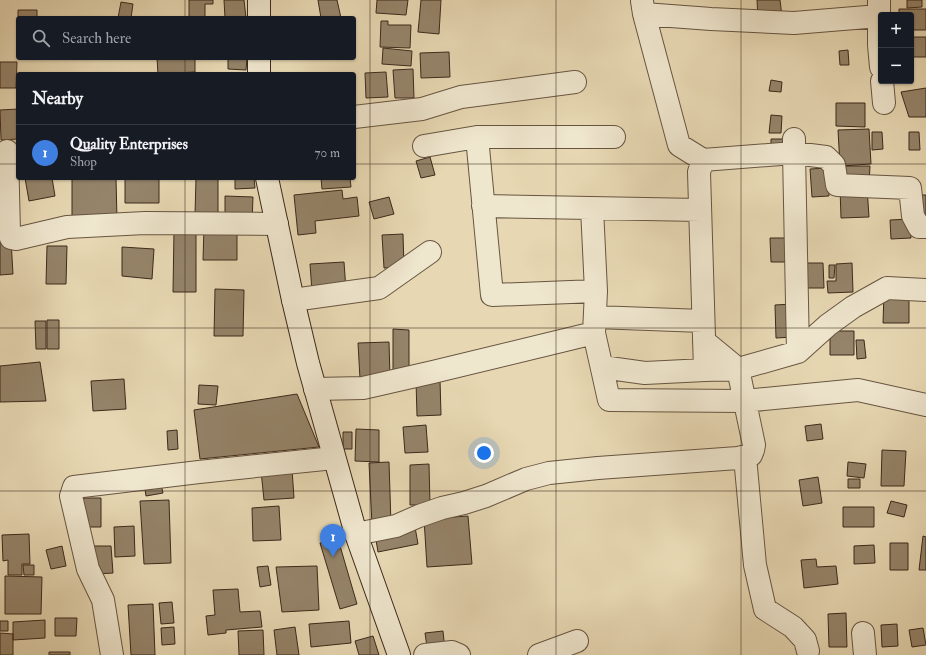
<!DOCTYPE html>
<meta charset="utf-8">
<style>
:root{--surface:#171b24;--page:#20242c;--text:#f1f3f6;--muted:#9ea1a6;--line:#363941;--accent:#d93025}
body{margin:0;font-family:"IM FELL Double Pica",serif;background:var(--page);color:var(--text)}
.controls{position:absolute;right:12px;top:12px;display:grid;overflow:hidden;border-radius:4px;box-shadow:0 1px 3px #0004}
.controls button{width:36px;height:36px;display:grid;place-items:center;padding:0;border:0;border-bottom:1px solid var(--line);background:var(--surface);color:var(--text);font:20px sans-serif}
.you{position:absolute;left:484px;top:453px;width:14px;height:14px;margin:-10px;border:3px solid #fff;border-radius:50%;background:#1a73e8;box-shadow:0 0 0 6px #1a73e833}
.badge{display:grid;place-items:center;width:26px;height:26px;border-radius:50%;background:var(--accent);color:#fff;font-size:13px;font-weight:700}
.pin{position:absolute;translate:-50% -33px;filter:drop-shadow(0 1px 2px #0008)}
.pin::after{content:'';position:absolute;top:21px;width:14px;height:12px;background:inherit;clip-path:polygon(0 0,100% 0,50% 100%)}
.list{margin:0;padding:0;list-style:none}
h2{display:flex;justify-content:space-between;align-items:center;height:52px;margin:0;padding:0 16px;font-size:17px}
h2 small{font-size:13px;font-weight:400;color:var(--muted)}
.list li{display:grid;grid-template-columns:26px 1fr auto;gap:12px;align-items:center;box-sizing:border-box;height:56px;padding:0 16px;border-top:1px solid var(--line)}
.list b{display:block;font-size:15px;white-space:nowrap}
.list p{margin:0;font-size:13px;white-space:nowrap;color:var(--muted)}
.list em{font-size:13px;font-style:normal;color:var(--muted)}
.icon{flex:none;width:22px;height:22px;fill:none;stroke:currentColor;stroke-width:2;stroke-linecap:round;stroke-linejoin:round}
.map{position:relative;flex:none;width:926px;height:655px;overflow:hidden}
.search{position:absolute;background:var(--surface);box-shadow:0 1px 3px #0004;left:16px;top:16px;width:340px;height:44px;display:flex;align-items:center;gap:10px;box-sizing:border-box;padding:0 14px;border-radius:4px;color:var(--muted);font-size:15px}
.panel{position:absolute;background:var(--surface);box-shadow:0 1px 3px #0004;left:16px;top:72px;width:340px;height:108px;border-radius:4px}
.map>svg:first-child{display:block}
.building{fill:#95846a;stroke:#3c291b}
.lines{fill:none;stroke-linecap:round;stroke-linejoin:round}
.minor-casing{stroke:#675541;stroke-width:24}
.secondary-casing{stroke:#3c291b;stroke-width:24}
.minor{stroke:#efe6ce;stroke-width:22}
.secondary{stroke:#efe6ce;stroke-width:22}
.grid{fill:none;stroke:#3c291b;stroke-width:1;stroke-opacity:0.55}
</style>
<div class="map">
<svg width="926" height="655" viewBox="0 0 926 655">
<rect width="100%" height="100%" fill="#e7d8b3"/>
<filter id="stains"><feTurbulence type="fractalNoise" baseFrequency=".005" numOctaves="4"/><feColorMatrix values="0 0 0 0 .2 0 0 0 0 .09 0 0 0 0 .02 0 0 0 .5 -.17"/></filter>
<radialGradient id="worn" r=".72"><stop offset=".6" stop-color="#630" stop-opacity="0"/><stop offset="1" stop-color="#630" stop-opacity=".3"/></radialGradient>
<path class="building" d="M189 0H213V4H205V18H189Z
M224 0H244L246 18H225Z
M318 0H337L341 18H321Z
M377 0H408L406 15 376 13Z
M421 0H441L439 34 418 32Z
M757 0H780L782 17 758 19Z
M907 0H922V7L907 8Z
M121 2 133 4 131 18H118Z
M899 9H926V30H911V15H899Z
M18 10H37V18H18V26Z
M381 21H388V25H411L410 48 380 47Z
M911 37H926V57H911Z
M383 48 412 51 411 66 382 64Z
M848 50 849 65H840L839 51Z
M449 52 450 77 421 78 420 53Z
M157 58H195V72L158 74Z
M228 58H247L246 70 228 69Z
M0 62H17L16 88H0Z
M413 69 414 98H395L393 70Z
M386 72 388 97 366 98 365 73Z
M771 80 782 82 781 92 769 91Z
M926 88V117H909L901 92Z
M836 103H865V127L836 126Z
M18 109V139L1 140 0 110Z
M771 115 782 116 781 133H769Z
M869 129 871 164 840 166 838 130Z
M872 132H882L883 149 872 150Z
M909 132H919L920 150H909Z
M771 139H783V150L771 149Z
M430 157 435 175 421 178 416 161Z
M842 166H870L869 184H842Z
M828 168 829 196 812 197 810 169Z
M25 178H52L55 196 29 201Z
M72 178H116L117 220 72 221Z
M125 178H159V203H125Z
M196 178H218V215H195Z
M235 178H254L255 188 235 189Z
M321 178H350L351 187 322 189Z
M867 187 869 217 841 218 840 188Z
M342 190 343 199 357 197 359 216 315 221 316 233 298 235 294 195Z
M918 195H926V221Z
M225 196 253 197 252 222 225 221Z
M389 197 394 214 374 219 369 202Z
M910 219 911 238 891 239 890 220Z
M204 228H237V260H203Z
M174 231H196V292H173Z
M403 234 404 267 384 268 382 235Z
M770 238H789L790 262H771Z
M11 240 13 274 0 275V241Z
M47 246H67L66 284H46Z
M122 247 154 249 152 279 122 276Z
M344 262 346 290 312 292 310 264Z
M806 263H823L824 288H807Z
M852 263 853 292 828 293 827 281H836V264Z
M829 265H835L834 278H829Z
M215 289 244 290 243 336H214Z
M884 293H909V323H883Z
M792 304 794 337 776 338 775 305Z
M47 320H59V349H47Z
M35 321H46V349H36Z
M393 329 409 330V372H393Z
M830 331H854V355H830Z
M856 340H864L866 358 857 359Z
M389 342 390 378 360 379 358 343Z
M40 362 46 401 0 402V366Z
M124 379 126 409 93 411 91 381Z
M440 380 441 415 417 416 416 381Z
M199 385 218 386 216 405 198 404Z
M297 394 319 447 200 459 194 410Z
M821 424 823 439 807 441 805 426Z
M426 425 428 452 405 453 403 427Z
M356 429 379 430V462L355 461Z
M177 430 178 449 168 450 167 431Z
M343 432H352V449H343Z
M882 450 906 451 904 486H881Z
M389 462 391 524 372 525 369 463Z
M848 462 866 464 864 478 847 476Z
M429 464 430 505H410V465Z
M292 469 294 498 264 500 261 471Z
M818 477 822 503 803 506 799 480Z
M848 479H860V488H848Z
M160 480 163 493 146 496 144 483Z
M81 498H101V527H80Z
M169 500 171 563 144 564 140 501Z
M891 501 907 505 904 517 887 513Z
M279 506 281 540 253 541 252 508Z
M843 507H874V527H843Z
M468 516 472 564 427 567 424 519Z
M134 526 135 556 115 557 114 527Z
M415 527 418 544 378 552 375 534Z
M29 534 30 564H22V575H8V560L3 561 2 535Z
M923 536 926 537V570H919Z
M338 539 357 604 340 609 320 543Z
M890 543H908V570H890Z
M874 545 875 563 854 564V546Z
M62 546 66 566 51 569 46 550Z
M94 546H111L113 573 96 574Z
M816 559 817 567 836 566 838 584 804 588 801 560Z
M23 565H34V575H24Z
M268 566 271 585 260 587 257 567Z
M317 566 319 610 282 612 276 567Z
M5 576 42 577 41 614H5Z
M238 589 240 612 260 611 262 627 226 630V633L208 635 206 616 215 615 213 590Z
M172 602 174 623 161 624 159 603Z
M153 604 155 655H131L128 605Z
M846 613 847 647H829L828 614Z
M55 618H77L76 636H55Z
M45 620V638L13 640V622Z
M0 621H8V631H0Z
M349 621 351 643 311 647 309 624Z
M897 624 898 646 882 647 881 625Z
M174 627 175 644 162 645 161 628Z
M295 627 299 655H277L274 630Z
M923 628 926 645 912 647 909 630Z
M263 630 264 655H239L238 631Z
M443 631 445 651 428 654 425 633Z
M0 633 13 634V655H0Z
M373 636 379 655H359L355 641Z
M49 652H70V655H49Z"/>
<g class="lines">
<defs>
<path id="minor" d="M879 0V45L881 67
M642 1 644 14 679 145 703 160
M644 14 711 19 794 23 879 16
M882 81 884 103
M354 117 422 109 461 97 575 82
M477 137 492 295 596 291 594 333
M794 139V153L798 352
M424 146 477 137H614
M7 151 9 233 11 238 16 239 67 227 145 223 277 224
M483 206 700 210
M592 208 596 291
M293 300 379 288 430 252
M595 317 703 321
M602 367 645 373 705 370 738 369 798 352 828 325 853 307 887 288 926 290
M705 370 699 172 703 160 794 153 826 157 834 165 837 185 910 188 913 216 919 227H926
M315 389 363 388 433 372 594 333 609 400 744 401 858 390 926 405
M745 457 755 565 765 609 793 627 805 640 808 651
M356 534 396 526 419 516 442 508 464 503 486 496 526 479 549 473 598 468 738 458 751 455 753 450 754 445 738 369 704 341
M863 633 865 655
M112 655 103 600 88 569 71 496 74 487 199 472 334 458
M425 655 452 652 459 655
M539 655 577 641"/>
<path id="secondary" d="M259 0V18
M259 58V74
M267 178 293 300 308 363 356 534 399 655"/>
</defs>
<use href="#minor" class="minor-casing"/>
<use href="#secondary" class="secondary-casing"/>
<use href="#minor" class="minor"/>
<use href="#secondary" class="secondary"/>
</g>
<path class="grid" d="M185 0V18M370 0V655M556 0V655M741 0V655M185 58V74M0 164H18M354 164H926M185 178V655M0 328H926M0 491H926"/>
<rect width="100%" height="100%" filter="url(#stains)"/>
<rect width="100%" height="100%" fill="url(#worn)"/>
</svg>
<div class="controls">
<button>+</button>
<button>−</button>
</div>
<div class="you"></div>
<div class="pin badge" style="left:333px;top:557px;background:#3f7fe0">1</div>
<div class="search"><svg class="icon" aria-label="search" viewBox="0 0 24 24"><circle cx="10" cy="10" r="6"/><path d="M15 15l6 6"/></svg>Search here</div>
<section class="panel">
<h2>Nearby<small></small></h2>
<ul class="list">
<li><span class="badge" style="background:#3f7fe0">1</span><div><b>Quality Enterprises</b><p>Shop</p></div><em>70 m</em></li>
</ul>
</section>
</div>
